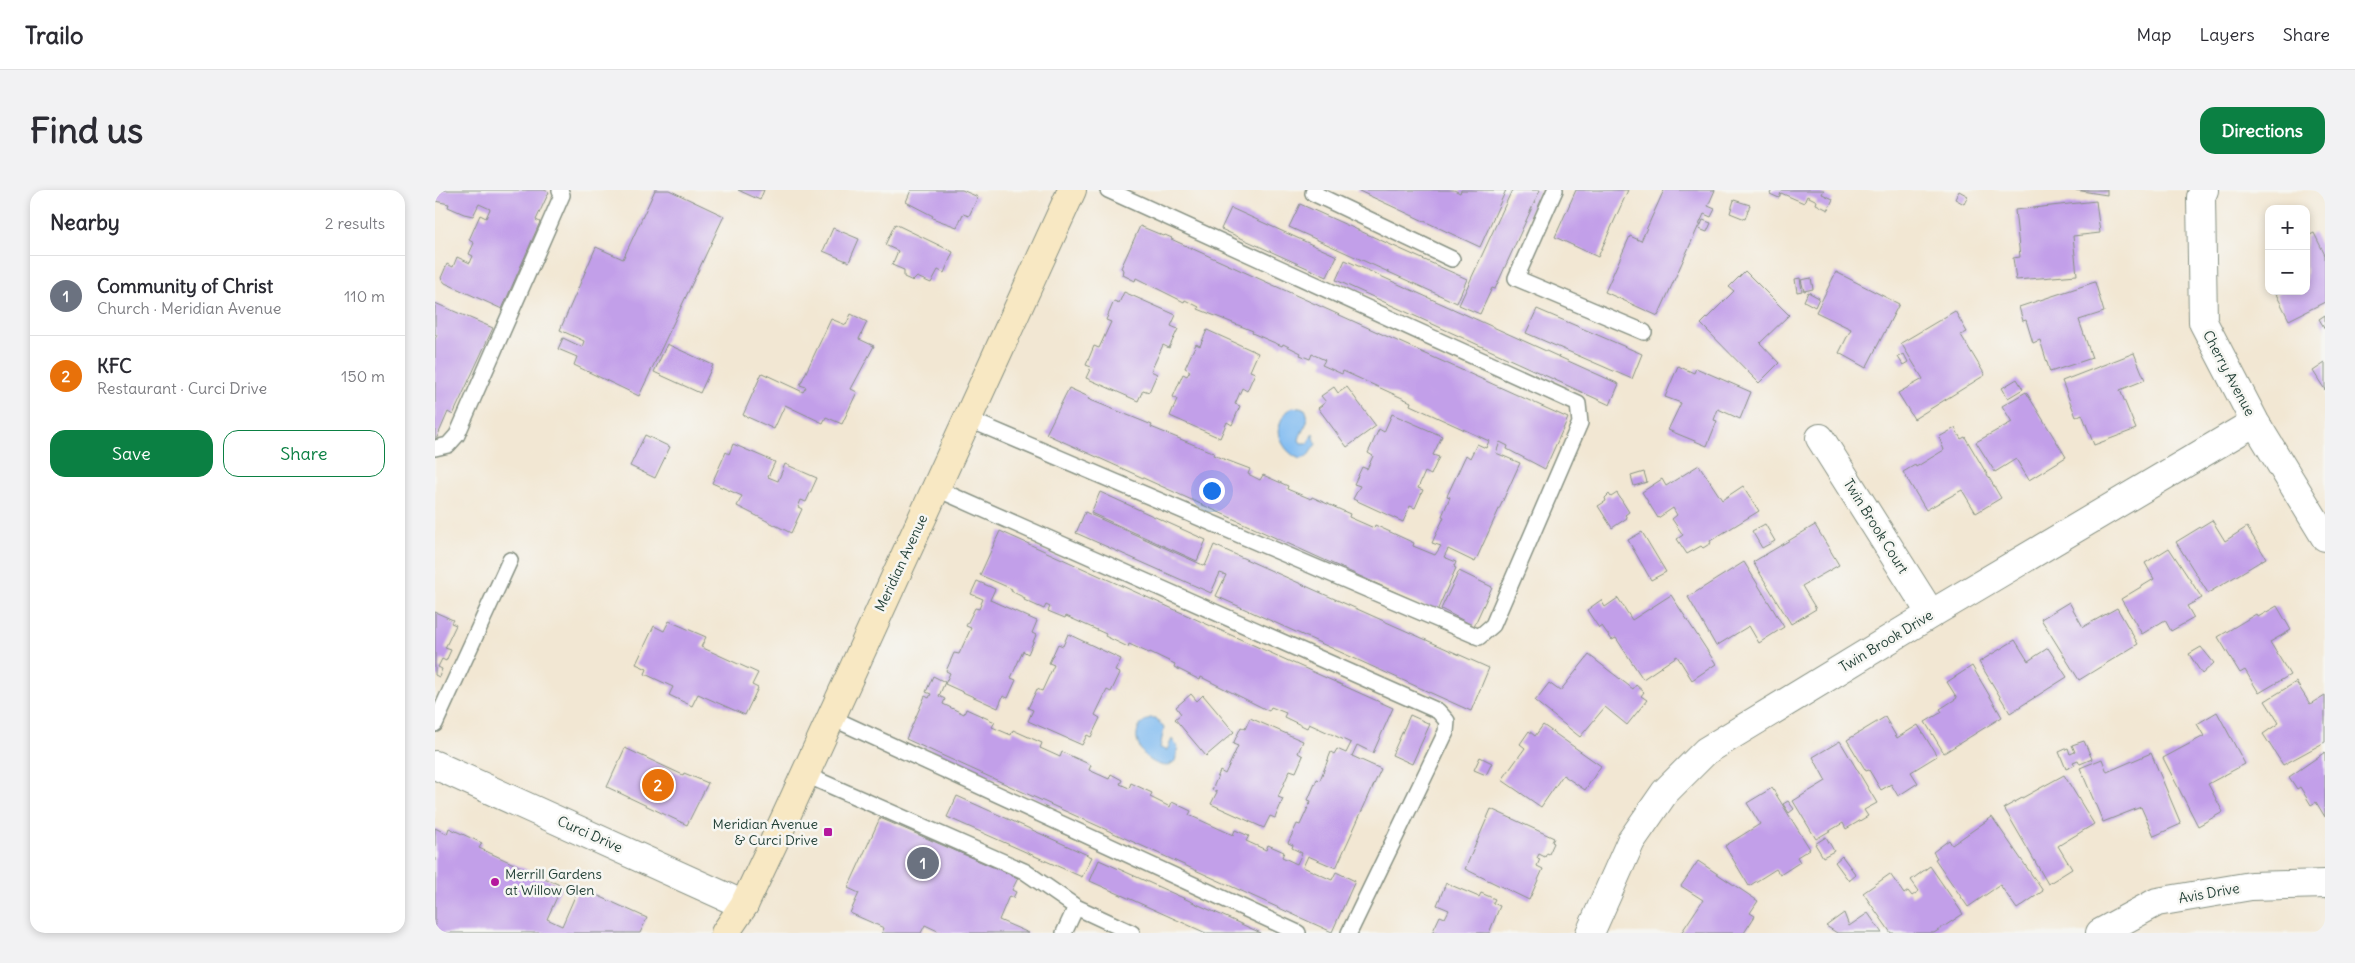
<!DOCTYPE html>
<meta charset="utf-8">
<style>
:root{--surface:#fff;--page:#f2f2f3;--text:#2b2b33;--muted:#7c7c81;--line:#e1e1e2;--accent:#0b8043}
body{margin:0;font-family:Delius,sans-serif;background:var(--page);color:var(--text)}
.controls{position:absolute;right:15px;top:15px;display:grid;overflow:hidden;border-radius:10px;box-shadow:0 2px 8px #0003}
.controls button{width:45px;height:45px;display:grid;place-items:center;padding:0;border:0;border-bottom:1px solid var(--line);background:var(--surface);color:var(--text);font:25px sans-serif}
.you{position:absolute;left:776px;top:300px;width:18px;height:18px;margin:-12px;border:4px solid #fff;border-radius:50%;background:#1a73e8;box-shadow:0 0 0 8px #1a73e833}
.badge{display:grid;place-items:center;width:32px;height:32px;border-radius:50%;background:var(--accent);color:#fff;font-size:16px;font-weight:700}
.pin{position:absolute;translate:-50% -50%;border:2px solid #fff;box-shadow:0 1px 5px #0006}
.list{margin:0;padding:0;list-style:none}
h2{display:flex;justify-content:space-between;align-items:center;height:65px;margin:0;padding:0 20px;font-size:21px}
h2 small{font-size:16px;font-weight:400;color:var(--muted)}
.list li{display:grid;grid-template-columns:32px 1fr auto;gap:15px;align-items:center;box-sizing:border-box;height:80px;padding:0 20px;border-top:1px solid var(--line)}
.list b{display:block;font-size:19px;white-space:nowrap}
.list p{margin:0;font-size:16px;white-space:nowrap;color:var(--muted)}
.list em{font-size:16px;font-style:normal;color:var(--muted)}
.actions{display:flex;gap:10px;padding:15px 20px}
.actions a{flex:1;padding:11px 0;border:1px solid var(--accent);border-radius:15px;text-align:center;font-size:18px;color:var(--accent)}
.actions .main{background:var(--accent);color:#fff}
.map{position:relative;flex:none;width:1890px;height:743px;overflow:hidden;border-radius:15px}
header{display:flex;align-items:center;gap:30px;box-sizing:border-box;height:70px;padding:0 25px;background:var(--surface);border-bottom:1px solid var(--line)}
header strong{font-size:24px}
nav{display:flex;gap:28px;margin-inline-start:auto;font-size:18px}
.intro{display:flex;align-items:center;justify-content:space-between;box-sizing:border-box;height:120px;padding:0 30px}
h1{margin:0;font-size:35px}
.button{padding:12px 22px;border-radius:15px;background:var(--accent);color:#fff;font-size:18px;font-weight:700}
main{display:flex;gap:30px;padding:0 30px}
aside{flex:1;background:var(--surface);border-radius:15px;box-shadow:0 2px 8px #0003}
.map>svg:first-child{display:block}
.water{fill:#7ebaf1;stroke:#4e7c92}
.building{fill:#c29fe9}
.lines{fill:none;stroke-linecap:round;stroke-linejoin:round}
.service-casing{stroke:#889284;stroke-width:18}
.minor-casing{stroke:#889284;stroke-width:30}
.secondary-casing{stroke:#889284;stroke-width:30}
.service{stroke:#fff;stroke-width:15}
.minor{stroke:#fff;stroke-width:28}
.secondary{stroke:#f8e8c3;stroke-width:28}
.poi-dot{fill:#b5179e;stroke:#f6f6f2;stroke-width:2}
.labels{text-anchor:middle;stroke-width:5;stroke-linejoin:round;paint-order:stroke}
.street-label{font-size:14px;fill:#1f3d34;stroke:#f6f6f2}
.poi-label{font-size:14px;fill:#1f3d34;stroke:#f6f6f2;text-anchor:end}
</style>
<header>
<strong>Trailo</strong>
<nav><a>Map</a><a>Layers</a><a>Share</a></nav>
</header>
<div class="intro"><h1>Find us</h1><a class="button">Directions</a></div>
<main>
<aside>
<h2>Nearby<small>2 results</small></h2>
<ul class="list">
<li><span class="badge" style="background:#6b7280">1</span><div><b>Community of Christ</b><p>Church · Meridian Avenue</p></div><em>110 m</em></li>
<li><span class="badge" style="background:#e8710a">2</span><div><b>KFC</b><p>Restaurant · Curci Drive</p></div><em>150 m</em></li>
</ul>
<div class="actions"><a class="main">Save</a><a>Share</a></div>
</aside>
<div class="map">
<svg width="1890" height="743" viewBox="0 0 1890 743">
<rect width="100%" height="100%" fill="#f6f6f2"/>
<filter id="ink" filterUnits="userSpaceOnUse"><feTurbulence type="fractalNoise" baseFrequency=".02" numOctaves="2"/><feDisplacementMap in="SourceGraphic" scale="10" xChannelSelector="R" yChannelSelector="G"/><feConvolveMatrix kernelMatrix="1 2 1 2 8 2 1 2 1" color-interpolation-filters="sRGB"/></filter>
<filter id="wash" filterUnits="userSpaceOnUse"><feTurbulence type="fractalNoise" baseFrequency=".0096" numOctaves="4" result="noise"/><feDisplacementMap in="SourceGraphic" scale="20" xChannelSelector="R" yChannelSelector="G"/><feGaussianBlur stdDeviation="1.12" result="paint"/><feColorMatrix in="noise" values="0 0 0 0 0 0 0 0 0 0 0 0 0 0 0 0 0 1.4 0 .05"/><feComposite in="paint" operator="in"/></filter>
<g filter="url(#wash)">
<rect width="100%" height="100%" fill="#f2e7d3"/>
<path class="water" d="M858 217 870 219C877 233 867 237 864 250L866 253H873L878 243 881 254 872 267 865 269C843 260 835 231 858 217Z
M715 528H721L729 538 725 558 732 560 737 549 743 558 740 571 733 576C707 576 688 540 715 528Z"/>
<g id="blocks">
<path class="building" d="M0 0H109L114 2 101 30 105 32 67 119 10 93 6 88 12 74 18 77 22 67 35 73 38 66 34 64 39 53 34 50 45 25 51 28 55 19 44 14 38 26 29 24 13 17 14 14 0 11Z
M220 0H234L289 26 204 206 139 175 142 167 123 159 128 148 147 157 149 151 125 140 161 57 188 69Z
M303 0H329L325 10Z
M476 0H527L543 7 534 26 528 24 522 37 497 28 498 26 471 12Z
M922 0H1019L1025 3 1026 0H1071L1045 57Z
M1077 0H1105L1060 99 1057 98 1045 124 1024 115Z
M1141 0H1193L1163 67 1120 47Z
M1229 0H1280L1273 16 1280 19 1276 27 1269 24 1223 126 1170 102 1195 46 1206 51Z
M1337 0H1389L1387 4 1398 9 1393 20 1381 14 1382 11 1372 6 1369 13 1346 3 1344 8 1335 4Z
M1640 0H1672V5Z
M1524 1 1533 6 1529 14 1520 9Z
M1299 10 1315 15 1310 29 1295 23Z
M1661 11 1665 43 1638 46 1642 85 1581 90 1578 68 1585 67 1580 20Z
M865 14 1032 89 1022 113 854 37Z
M796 18 902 66 892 87 786 39Z
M1268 30 1276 33 1272 42 1264 39Z
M460 34 518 62 509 83 503 80 496 93 482 87 478 91 469 87V80L457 75 463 61 450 55Z
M705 36 729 46 730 45 737 48 736 49 1133 228 1110 279 1072 259 1073 256 1065 252 1061 263 1085 273 1040 372 1013 359 1009 367 1021 372 1019 377 1021 378 1002 421 611 244 634 198 654 207 653 209 717 235 716 237 779 263 778 265 815 279 813 284 825 290 828 285 853 296 852 299 876 309 877 307 915 324 914 327 939 338 940 335 979 353 978 356 1000 365 1006 356 997 353 1009 327 1007 326 1015 307 1012 306 1031 265 1035 268 1042 254 1051 258 1054 251 975 215 976 212 908 181 907 184 887 175 890 170 877 164 875 169 865 165 866 163 848 154 847 156 817 143 818 141 763 119 764 117 750 110 749 112 701 88 700 91 688 85 689 80 686 78Z
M398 38 424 49 414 72 388 61Z
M1879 43 1890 65V112L1854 130 1841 104 1846 101H1871V47Z
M910 70 1184 194 1175 215 901 90Z
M1310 81 1354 125 1325 153 1344 173 1324 193 1266 134 1299 101 1294 97Z
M1401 82 1464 114 1431 178 1404 163 1416 139 1381 122Z
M1365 88 1367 101 1362 102 1360 89Z
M1376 88 1378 99 1369 101 1366 90Z
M1660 92 1669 122 1644 130 1657 168 1615 182 1605 150 1598 153 1591 130 1588 131 1584 117Z
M689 102 741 125 736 136 743 139 734 158 728 155 716 181 722 184 714 202 708 200 703 211 651 188 656 177 651 175 659 156 664 158 676 132 671 130 679 111 684 113Z
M1373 102 1384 108 1380 117 1369 111Z
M0 113 58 138 18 225 13 222 0 252V149L2 145H0Z
M1102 119 1207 164 1197 189 1091 143Z
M1520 121 1532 142 1526 145 1550 185 1479 229 1463 203 1488 189 1466 153Z
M416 124 432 132 424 149 439 156 416 199 422 202 407 234 391 227 388 233 350 215 339 239 308 225 327 183 368 202 371 197 365 195 396 129 411 135Z
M1890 125V139L1884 129Z
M772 140 823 163 815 181 820 183 812 201 807 198 800 214 805 216 797 235 792 232 785 248 735 226 742 209 738 207 748 184 752 186 755 181 750 178 761 154 765 156Z
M232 154 278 175 265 203 219 182Z
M1699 163 1710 190 1685 200 1701 239 1659 255 1647 224 1641 227 1627 191Z
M1469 164 1473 172 1468 175 1463 167Z
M1890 173V200L1878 181Z
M1243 176 1259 183 1261 178 1316 202 1305 229 1283 219 1279 230 1282 231 1272 256 1233 240 1246 213 1230 207Z
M1582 189 1588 199 1573 208 1567 198Z
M899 197 903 203 912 197 941 236 912 257 883 218 891 212 886 206Z
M1591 202 1631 267 1594 290 1581 269 1560 282 1541 252 1577 232 1567 216Z
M957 224 1007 246 998 265 1004 267 996 285 990 282 983 298 988 300 980 318 975 316 968 332 918 309 925 296 919 294 927 277 932 279 938 266 933 263 944 239 949 242Z
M1520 238 1526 249 1530 247 1566 308 1541 323 1527 300 1491 320 1468 282 1480 275 1481 277 1509 260 1504 247Z
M210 245 235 257 220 288 195 276Z
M298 254 340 272 333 287 343 291 350 274 382 288 371 312 366 310 363 317 367 319 356 343 302 316 307 306 277 293 291 262 294 264Z
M1264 275 1287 310 1308 296 1324 321 1275 351 1276 353 1268 358 1266 356 1252 364 1242 349 1248 345 1237 329 1242 325 1238 318 1223 328 1207 302 1227 289 1231 296Z
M1209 282 1212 292 1199 296 1196 286Z
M665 302 771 350 762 371 656 323Z
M1182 303 1194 322 1190 325 1192 328 1177 338 1163 316 1171 311 1170 308 1174 304 1176 307Z
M650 322 770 376 779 355 1054 478 1036 521 781 406 791 385 785 383 776 403 641 343Z
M1777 330 1790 351 1812 337 1831 368 1773 403 1741 352Z
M1330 334 1340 351 1327 358 1317 341Z
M1380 335 1404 375 1367 396 1381 419 1356 434 1318 372Z
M565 341 958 518 938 563 922 555 917 566 946 579 901 678 873 666 868 677 897 690 901 682 920 691 897 742 471 549 490 506 494 508 496 504 491 502 498 486 510 492 504 506 510 509 508 514 529 524 531 519 560 532 557 537 576 545 578 540 607 553 605 558 625 567 627 562 656 575 654 580 674 589 676 584 687 590 685 594 694 598 696 593 717 603 715 607 735 617 737 612 756 621 754 625 798 645 800 640 814 646 811 651 831 660 833 655 849 662 847 667 862 674 867 663 857 658 858 655 853 653 862 634 865 635 876 611 873 610 882 589 885 590 896 562 899 564 902 559 911 563 916 553 874 534 872 538 849 527 851 523 836 517 834 521 766 487 765 490 739 477 740 474 715 462 714 463 694 454 693 457 670 446 671 444 631 426 630 428 613 421 615 417 611 415 609 419 589 410 590 408 576 401 577 399 545 385Z
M1207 342 1231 382 1216 390 1193 350Z
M1734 358 1767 408 1752 416 1759 428 1736 441 1730 430 1707 444 1686 409 1719 389 1710 373Z
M1309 372 1349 437 1324 453 1314 436 1281 456 1253 407Z
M1024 381 1057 397 1039 436 1006 419Z
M542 391 560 399 555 410 602 431 597 443 601 445 593 464 588 461 576 488 581 490 573 508 568 506 563 518 510 494 515 483 511 481 519 463 524 464 536 438 531 436 540 418 544 419 548 409 536 404Z
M1236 405 1281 474 1257 490 1242 466 1208 489 1181 448 1177 450 1167 436 1164 438 1152 420 1166 410 1170 417 1183 408 1197 430Z
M1634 412 1648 437 1682 418 1703 454 1644 490 1606 429Z
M1842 416 1856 440 1835 452 1855 485 1824 503 1810 480 1805 483 1783 447 1821 424 1823 427Z
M0 422 18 430 16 433 21 435 10 458 16 460 11 471 7 469 3 477 7 479 4 487 0 485Z
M234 431 271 447 266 457 323 483 317 495 323 498 310 525 263 504 257 516 234 505 238 497 210 484 212 479 201 474 219 436 229 441Z
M633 444 686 469 680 481 685 483 676 502 672 500 660 525 665 528 656 547 652 545 647 555 593 531 598 520 593 518 602 499 607 501 619 475 614 473 623 454 628 456Z
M1580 450 1593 471 1613 458 1632 487 1575 523 1544 472Z
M1766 457 1779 473 1767 484 1754 464Z
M1154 465 1198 499 1201 495 1209 502 1206 506 1212 510 1192 535 1170 517 1145 547 1100 511 1114 493 1125 501Z
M1537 476 1567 527 1509 563 1490 532 1507 522 1505 519 1522 508 1512 492Z
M1861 492 1875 514 1890 505V552L1848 575 1828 544 1844 533 1830 511Z
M756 504 762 511 768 505 799 542 771 566 740 529 746 524 741 517Z
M1782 522 1810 574 1773 594 1788 622 1763 636 1728 568 1769 546 1762 534Z
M975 525 995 534 977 574 957 565Z
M1450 527 1462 548 1483 535 1502 566 1476 582 1483 593 1463 606 1456 594 1446 600 1434 580 1431 581 1412 550Z
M815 528 868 551 863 563 868 566 861 582 855 580 843 607 848 609 840 628 835 626 829 638 776 614 782 602 777 600 785 581 790 584 803 556 798 554 806 537 810 539Z
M1108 535 1166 576 1150 600 1128 585 1106 617 1067 590 1090 558 1085 554 1094 541 1100 546Z
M1405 551 1442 613 1429 620 1433 626 1411 639 1408 633 1381 649 1358 611 1391 591 1378 567Z
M1649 551 1657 569 1645 574 1643 570 1638 572 1640 575 1631 579 1624 562 1633 558 1635 564 1640 562 1637 555Z
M190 558 248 585 249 583 273 593 252 635 172 597Z
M1890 562V627L1881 612 1876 615 1865 597 1862 599 1854 587Z
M1716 563 1746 634 1719 646 1706 617 1668 632 1645 578 1667 569 1672 582Z
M1045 567 1057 573 1051 585 1039 580Z
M1629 585 1659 634 1623 656 1637 679 1613 694 1569 618Z
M1337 598 1375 659 1362 667 1365 672 1345 685 1341 679 1314 696 1290 656 1325 634 1312 613Z
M522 606 657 667 647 687 512 627Z
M1353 611 1359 619 1354 623 1348 614Z
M1056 619 1119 648 1117 652 1119 653 1114 664 1112 663 1110 667 1104 664 1102 668 1105 669 1102 676 1108 679 1094 710 1030 679Z
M1557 627 1608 701 1582 719 1565 695 1533 717 1500 669 1502 668 1498 662 1514 650 1517 655Z
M445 628 583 688 577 700 581 702 578 708 574 706 564 730 594 743H507L490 735 486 743H447L449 738 415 723 424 703 413 698Z
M0 638 12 644 14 638 47 653 44 658 127 696 112 729 127 736 144 697 212 728 205 743H0Z
M1391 647 1399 661 1388 667 1380 654Z
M1407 666 1421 685 1414 691 1400 672Z
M664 670 826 743H771L655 691Z
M1263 671 1323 711 1315 723 1320 726 1309 743H1246L1268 710 1246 696Z
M1495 676 1528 724 1499 743H1456L1428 703 1455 684 1469 704 1473 701 1477 706 1484 701 1476 690Z
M1011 693 1044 707 1046 703 1060 709 1058 713 1065 716 1054 743H997L1005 726 1010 728 1014 720 1002 715Z
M1409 723 1414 736 1433 723 1447 743H1402L1391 736Z"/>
</g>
</g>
<g filter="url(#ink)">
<use href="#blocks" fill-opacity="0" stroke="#889284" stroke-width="1"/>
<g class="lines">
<defs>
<path id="service" d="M880 0 878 3 1017 69
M1120 0 1081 88 1209 142
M533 229 1044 447 1058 435 1145 233 1143 214 673 0
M0 258 13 255 22 245 127 5 125 0
M500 298 1003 521 1012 531 1011 542 914 743
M395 527 863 743
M0 534 75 370
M369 584 589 681 641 717 697 743
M629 743 641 717"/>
<path id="minor" d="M1769 0 1766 7 1768 132 1820 232 1890 347
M1385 248 1496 424
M0 575 309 715
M1155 743 1196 651 1230 602 1271 561 1496 424 1820 232
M1665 743 1722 712 1816 696 1890 694"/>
<path id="secondary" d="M290 743 309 715 352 624 637 0"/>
</defs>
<use href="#service" class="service-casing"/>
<use href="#minor" class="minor-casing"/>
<use href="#secondary" class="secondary-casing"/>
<use href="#service" class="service"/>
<use href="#minor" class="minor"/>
<use href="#secondary" class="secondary"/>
</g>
</g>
<g class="poi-dot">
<rect x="388" y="637" width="10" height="10" rx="2.5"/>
<circle cx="60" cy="692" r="5"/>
</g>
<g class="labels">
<g class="street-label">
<text transform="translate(1794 183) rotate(62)" y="5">Cherry Avenue</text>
<text transform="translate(1441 336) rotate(58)" y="5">Twin Brook Court</text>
<text transform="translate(466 373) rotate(-65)" y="5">Meridian Avenue</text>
<text transform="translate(1451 451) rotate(-31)" y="5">Twin Brook Drive</text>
<text transform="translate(155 644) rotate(24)" y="5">Curci Drive</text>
<text transform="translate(1774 703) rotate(-10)" y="5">Avis Drive</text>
</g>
<g class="poi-label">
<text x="383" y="639">Meridian Avenue<tspan x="383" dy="16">&amp; Curci Drive</tspan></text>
<text x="70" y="689" text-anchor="start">Merrill Gardens<tspan x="70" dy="16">at Willow Glen</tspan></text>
</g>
</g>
</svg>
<div class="controls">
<button>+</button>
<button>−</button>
</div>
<div class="you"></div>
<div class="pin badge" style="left:488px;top:673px;background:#6b7280">1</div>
<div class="pin badge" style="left:223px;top:595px;background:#e8710a">2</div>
</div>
</main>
